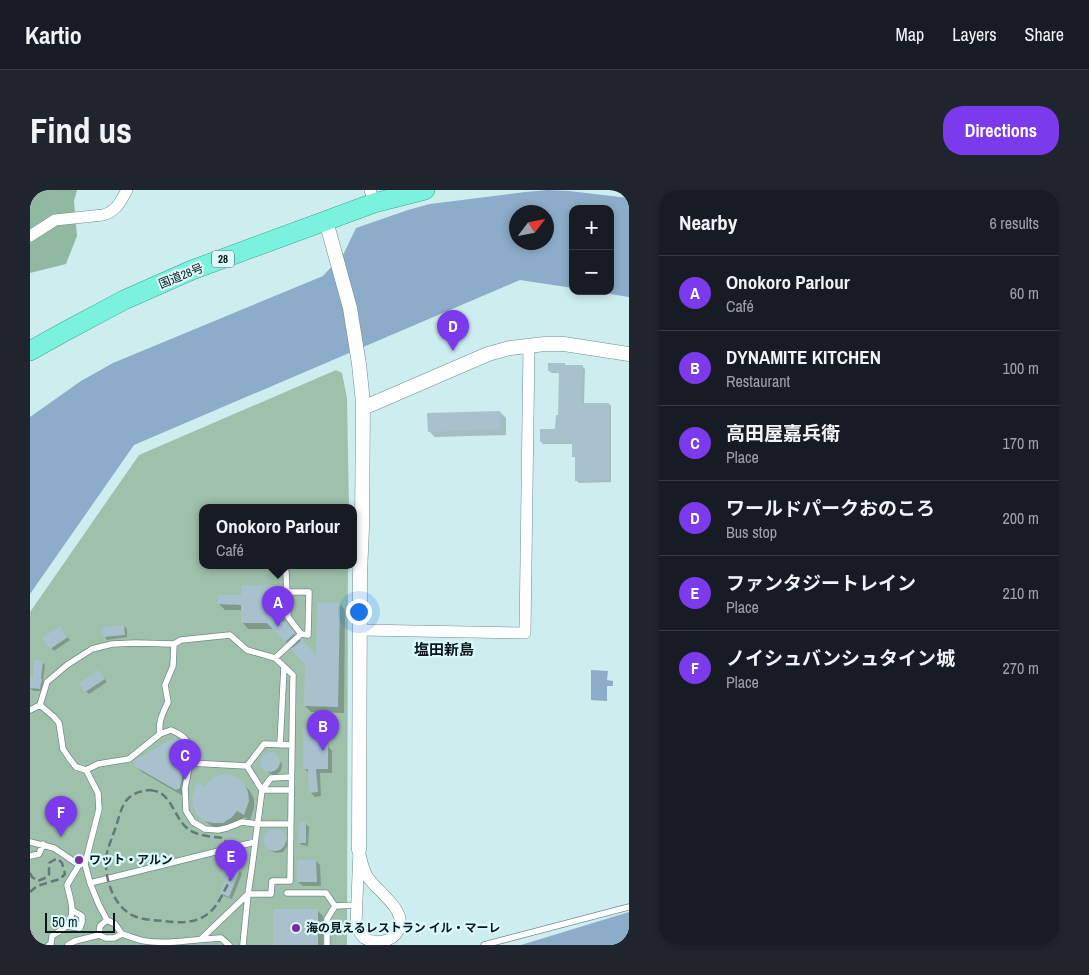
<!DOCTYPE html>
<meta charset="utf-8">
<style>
:root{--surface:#171b24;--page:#20242c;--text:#f1f3f6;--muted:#9ea1a6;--line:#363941;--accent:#7c3aed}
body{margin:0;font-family:"Archivo Narrow","Noto Sans JP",sans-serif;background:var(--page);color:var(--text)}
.controls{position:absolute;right:15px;top:15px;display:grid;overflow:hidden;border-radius:10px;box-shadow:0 2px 8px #0003}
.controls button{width:45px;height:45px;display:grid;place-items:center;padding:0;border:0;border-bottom:1px solid var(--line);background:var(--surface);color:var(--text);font:25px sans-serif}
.compass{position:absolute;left:479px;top:15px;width:45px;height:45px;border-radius:50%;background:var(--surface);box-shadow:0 2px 8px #0003;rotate:58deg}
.scale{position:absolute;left:15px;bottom:12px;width:70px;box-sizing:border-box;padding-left:5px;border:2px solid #0b1718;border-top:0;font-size:14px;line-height:18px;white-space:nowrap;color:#0b1718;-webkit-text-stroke:4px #dafafd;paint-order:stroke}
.you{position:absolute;left:328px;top:421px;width:18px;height:18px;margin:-12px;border:4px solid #fff;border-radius:50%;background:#1a73e8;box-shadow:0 0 0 8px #1a73e833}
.badge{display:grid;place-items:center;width:32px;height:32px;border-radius:50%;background:var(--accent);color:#fff;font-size:16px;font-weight:700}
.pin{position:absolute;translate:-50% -41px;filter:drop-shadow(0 1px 2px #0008)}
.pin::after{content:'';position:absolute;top:26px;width:18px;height:15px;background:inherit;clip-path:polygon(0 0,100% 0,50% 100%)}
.popup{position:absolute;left:169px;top:314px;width:158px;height:65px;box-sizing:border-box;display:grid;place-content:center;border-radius:10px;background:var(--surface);filter:drop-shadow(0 1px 4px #0005);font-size:16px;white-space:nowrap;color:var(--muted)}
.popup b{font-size:19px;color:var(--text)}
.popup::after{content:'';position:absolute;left:50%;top:100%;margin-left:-10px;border:10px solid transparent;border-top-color:var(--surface)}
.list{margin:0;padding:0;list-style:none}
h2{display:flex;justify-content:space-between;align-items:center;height:65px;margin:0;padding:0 20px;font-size:21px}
h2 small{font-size:16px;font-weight:400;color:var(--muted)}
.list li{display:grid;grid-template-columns:32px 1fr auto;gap:15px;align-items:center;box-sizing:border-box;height:75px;padding:0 20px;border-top:1px solid var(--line)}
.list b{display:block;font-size:19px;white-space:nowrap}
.list p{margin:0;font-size:16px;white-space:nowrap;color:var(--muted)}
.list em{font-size:16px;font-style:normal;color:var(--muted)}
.map{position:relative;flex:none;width:599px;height:755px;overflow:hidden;border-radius:20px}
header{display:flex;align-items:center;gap:30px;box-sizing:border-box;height:70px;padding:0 25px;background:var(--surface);border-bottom:1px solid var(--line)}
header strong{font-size:24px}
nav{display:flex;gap:28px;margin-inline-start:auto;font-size:18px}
.intro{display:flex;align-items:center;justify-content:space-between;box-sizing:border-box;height:120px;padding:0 30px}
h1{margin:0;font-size:35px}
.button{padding:12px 22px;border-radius:20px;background:var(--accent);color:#fff;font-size:18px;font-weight:700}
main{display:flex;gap:30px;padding:0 30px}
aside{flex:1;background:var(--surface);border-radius:20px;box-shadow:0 2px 8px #0003}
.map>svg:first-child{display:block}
.green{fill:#9fc1ac}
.forest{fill:#91b9a1}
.water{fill:#8cacc9;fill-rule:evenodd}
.shadow{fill:#0003}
.building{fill:#a7c2cd}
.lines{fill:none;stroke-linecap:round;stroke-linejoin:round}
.service-casing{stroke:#6f8c8e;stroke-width:7}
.minor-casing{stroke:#6f8c8e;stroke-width:12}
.tertiary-casing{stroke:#6f8c8e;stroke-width:15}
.trunk-casing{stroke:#3ea394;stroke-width:20}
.service{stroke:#fff;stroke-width:5.5}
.minor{stroke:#fff;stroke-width:11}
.tertiary{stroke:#fff;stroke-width:14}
.trunk{stroke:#7af2de;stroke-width:19}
.rail{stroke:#63787a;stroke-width:2.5;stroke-dasharray:8 4;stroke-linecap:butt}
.poi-dot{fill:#762ea1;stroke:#dafafd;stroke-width:2}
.labels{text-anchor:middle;stroke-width:4.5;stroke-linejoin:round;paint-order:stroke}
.shield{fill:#dafafd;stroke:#495b5d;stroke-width:1}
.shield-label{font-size:11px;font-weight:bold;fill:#0b1718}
.street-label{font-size:12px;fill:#0b1718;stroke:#dafafd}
.poi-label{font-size:12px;font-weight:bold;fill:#0b1718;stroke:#dafafd;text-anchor:start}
.quarter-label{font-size:15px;font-weight:bold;fill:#0b1718;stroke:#dafafd}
</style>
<header>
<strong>Kartio</strong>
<nav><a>Map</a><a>Layers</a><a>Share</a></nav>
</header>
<div class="intro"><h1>Find us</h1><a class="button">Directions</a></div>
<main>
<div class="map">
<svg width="599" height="755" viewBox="0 0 599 755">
<rect width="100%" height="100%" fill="#cdedef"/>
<path class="green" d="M306 180 312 183 317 208 319 318H173V376H318L317 755H0V422L109 265Z"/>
<path class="forest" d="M0 0H47L44 11 47 46 36 74 0 83Z"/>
<path class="water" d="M518 0 539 1 599 8V107L561 101H580V19H543V98L490 90 104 255 0 404V227L51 191 83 173 293 86 314 63 326 38 378 20 400 14 495 2ZM487 22H516V52H487Z
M561 480 578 481 577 490 583 491V496H577V511L561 510Z
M599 722V755H491Z"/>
<path class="shadow" d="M535 175 536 176H552L555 179 554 214H579L581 216V292L549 293 546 290V269L544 266V254H513L511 251 527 240 530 226V185L528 183H522L519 181Z
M470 222 476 228V245L405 247 399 241Z
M249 397 255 404 254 433 287 468 310 414 315 420 314 523 281 522 275 516 276 473 244 439H218L212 432V420H195L189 414Z
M94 436 97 439V447L77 450 75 447Z
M33 440 40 450 24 461 14 449Z
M12 472 15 475 13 491 14 492 12 501H3L0 498Z
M71 484 77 492 59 504 56 501Z
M290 539 294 544V556H298L302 561V583H290L291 606 285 607 280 602 279 583 274 578Z
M152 555 159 561 153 606 112 582 105 576Z
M240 564 245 566 252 574V577L250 582 245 585 239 583 232 575 233 567Z
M213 594 220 601 224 609V618L220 630 214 627 207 634 190 639 182 636 175 631V598Z
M276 634 279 637 278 656 272 655 269 653Z
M244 641H247L253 645 258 653V655L253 662 247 663 241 661 235 652V649L238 643Z
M286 671 290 675 291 696H273L268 692Z
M202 678 210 681 212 684 202 709 194 706 191 703Z
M287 720 293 726V755H244Z"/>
<path class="building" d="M518 173H535V175H553L552 213H579V290L545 291V267H542V252H510V239H525L526 225H528L529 183H526L527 181H518Z
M470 221 471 239 398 242 397 223Z
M212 395 249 396 248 426 265 443 255 452 237 433H211V415L187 414 188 405H211Z
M287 412 310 413 308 517 274 516 275 474 261 459 272 450 286 465Z
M94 435 95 445 73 447 72 437Z
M30 436 38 447 20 459 12 448Z
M4 470 13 471 11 488 12 489 10 499 0 498V487L3 488Z
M69 480 75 489 55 502 49 493Z
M273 538H290V555H298V579H286L288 602 279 603 278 579H273Z
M145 547 153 554V582L150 598 146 600 104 576V571Z
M230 572a10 10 0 1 1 20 0a10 10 0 1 1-20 0Z
M198 584 207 587 214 593 218 602 219 611 214 625 207 621 201 628 193 633H183L174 631 167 625 163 616 162 607 167 592 174 596 181 589 189 585Z
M269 632H276V653H268Z
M234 650a11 11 0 1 1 22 0a11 11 0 1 1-22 0Z
M267 670 268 672V670H286L287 692H267Z
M201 676 210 680 199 707 190 703Z
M243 719H288V755H243Z"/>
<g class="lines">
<defs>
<path id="service" d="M257 402H279L278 445 271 444
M10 515 24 527 29 533 33 559 39 568 46 577 56 580 68 574 99 569 130 544 141 540C160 548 160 554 160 573L217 576 232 600 222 677 218 704 213 755
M0 520 10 515 17 492 37 475 62 459 82 454 106 453 144 454 151 450 200 445 217 460 245 468 271 444 258 427 256 382
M130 544C128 531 133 523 138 512L135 495 143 476 144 454
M250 555 254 477
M160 573 155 598 156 621 163 632 175 639 188 640 197 638 212 632 227 634H260
M217 576 234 554 262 555
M56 580 68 603 69 619 55 674 60 693 69 715 77 730 85 734 92 744
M232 600 241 588 261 587
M232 600H261
M0 652 24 658 49 675H50
M0 666 9 664 13 654
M60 693 225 652
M257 703H296L305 716 327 715
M36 736 50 738 52 732V726L42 720
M0 745V749
M69 745 70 736 77 730
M171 749 218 704H241L242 691H260L263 485 245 468
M0 754 3 755
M19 755 21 754 22 746C26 743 33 740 36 736 47 724 40 709 37 695L49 675
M38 755 45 751 69 745 76 748H84L92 744C99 746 107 750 115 751 139 755 166 749 191 748L199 755
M297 755V729L305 716
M454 755 599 717"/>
<path id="minor" d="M340 0 344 13
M0 46 25 30 73 25C87 21 90 12 97 0
M331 440 495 443 499 156
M329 660C331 669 333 679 337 686 346 701 374 717 370 736 366 752 347 755 334 748 330 744 328 739 326 735Z"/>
<path id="tertiary" d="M296 31 320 118 329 174 333 213 332 338 330 383 329 660
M333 218 458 164 480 158 515 154H534L599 164"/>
<path id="trunk" d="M0 161 34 142 94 110 162 80 344 13 395 0"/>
</defs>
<use href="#service" class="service-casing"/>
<use href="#minor" class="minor-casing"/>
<use href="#tertiary" class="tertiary-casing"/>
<use href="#trunk" class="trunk-casing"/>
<use href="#service" class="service"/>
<use href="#minor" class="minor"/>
<use href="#tertiary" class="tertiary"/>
<use href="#trunk" class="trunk"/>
<path class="rail" d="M120 600C124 601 128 601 132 604 144 613 147 633 161 641 170 646 183 647 193 648 206 663 208 674 199 692 193 703 188 716 178 724 164 734 149 733 134 731 124 730 113 730 104 726 85 718 75 691 76 671 76 661 81 651 84 642 93 618 91 603 120 600Z
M0 683 2 687 8 691 15 688 19 685V673L24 670 28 669 32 673 35 684 30 689 7 696 0 702"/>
</g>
<g class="poi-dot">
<circle cx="49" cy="670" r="5"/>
<circle cx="266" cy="738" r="5"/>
</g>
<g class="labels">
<rect class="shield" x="182" y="60.5" width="22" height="17" rx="4"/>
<g class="shield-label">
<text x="193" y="73">28</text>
</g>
<g class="street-label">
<text transform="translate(151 86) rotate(-22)" y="4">国道28号</text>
</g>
<g class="poi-label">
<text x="59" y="674">ワット・アルン</text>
<text x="276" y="742">海の見えるレストラン イル・マーレ</text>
</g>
<g class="quarter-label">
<text x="414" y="465">塩田新島</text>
</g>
</g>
</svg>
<div class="controls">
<button>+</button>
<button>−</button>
</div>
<svg class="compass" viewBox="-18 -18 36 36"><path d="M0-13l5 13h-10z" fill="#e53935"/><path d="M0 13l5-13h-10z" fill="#9ea1a6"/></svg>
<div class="scale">50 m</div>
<div class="you"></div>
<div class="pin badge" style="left:248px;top:437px">A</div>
<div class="popup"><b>Onokoro Parlour</b>Café</div>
<div class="pin badge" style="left:293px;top:561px">B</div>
<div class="pin badge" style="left:155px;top:590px">C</div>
<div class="pin badge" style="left:423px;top:161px">D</div>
<div class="pin badge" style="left:201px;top:691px">E</div>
<div class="pin badge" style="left:31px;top:647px">F</div>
</div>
<aside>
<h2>Nearby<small>6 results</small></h2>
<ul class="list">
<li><span class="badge">A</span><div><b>Onokoro Parlour</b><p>Café</p></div><em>60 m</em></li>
<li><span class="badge">B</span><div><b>DYNAMITE KITCHEN</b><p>Restaurant</p></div><em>100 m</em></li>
<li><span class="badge">C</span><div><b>高田屋嘉兵衛</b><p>Place</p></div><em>170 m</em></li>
<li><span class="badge">D</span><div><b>ワールドパークおのころ</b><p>Bus stop</p></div><em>200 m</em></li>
<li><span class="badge">E</span><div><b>ファンタジートレイン</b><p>Place</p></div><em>210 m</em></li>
<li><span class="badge">F</span><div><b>ノイシュバンシュタイン城</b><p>Place</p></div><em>270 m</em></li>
</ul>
</aside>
</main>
